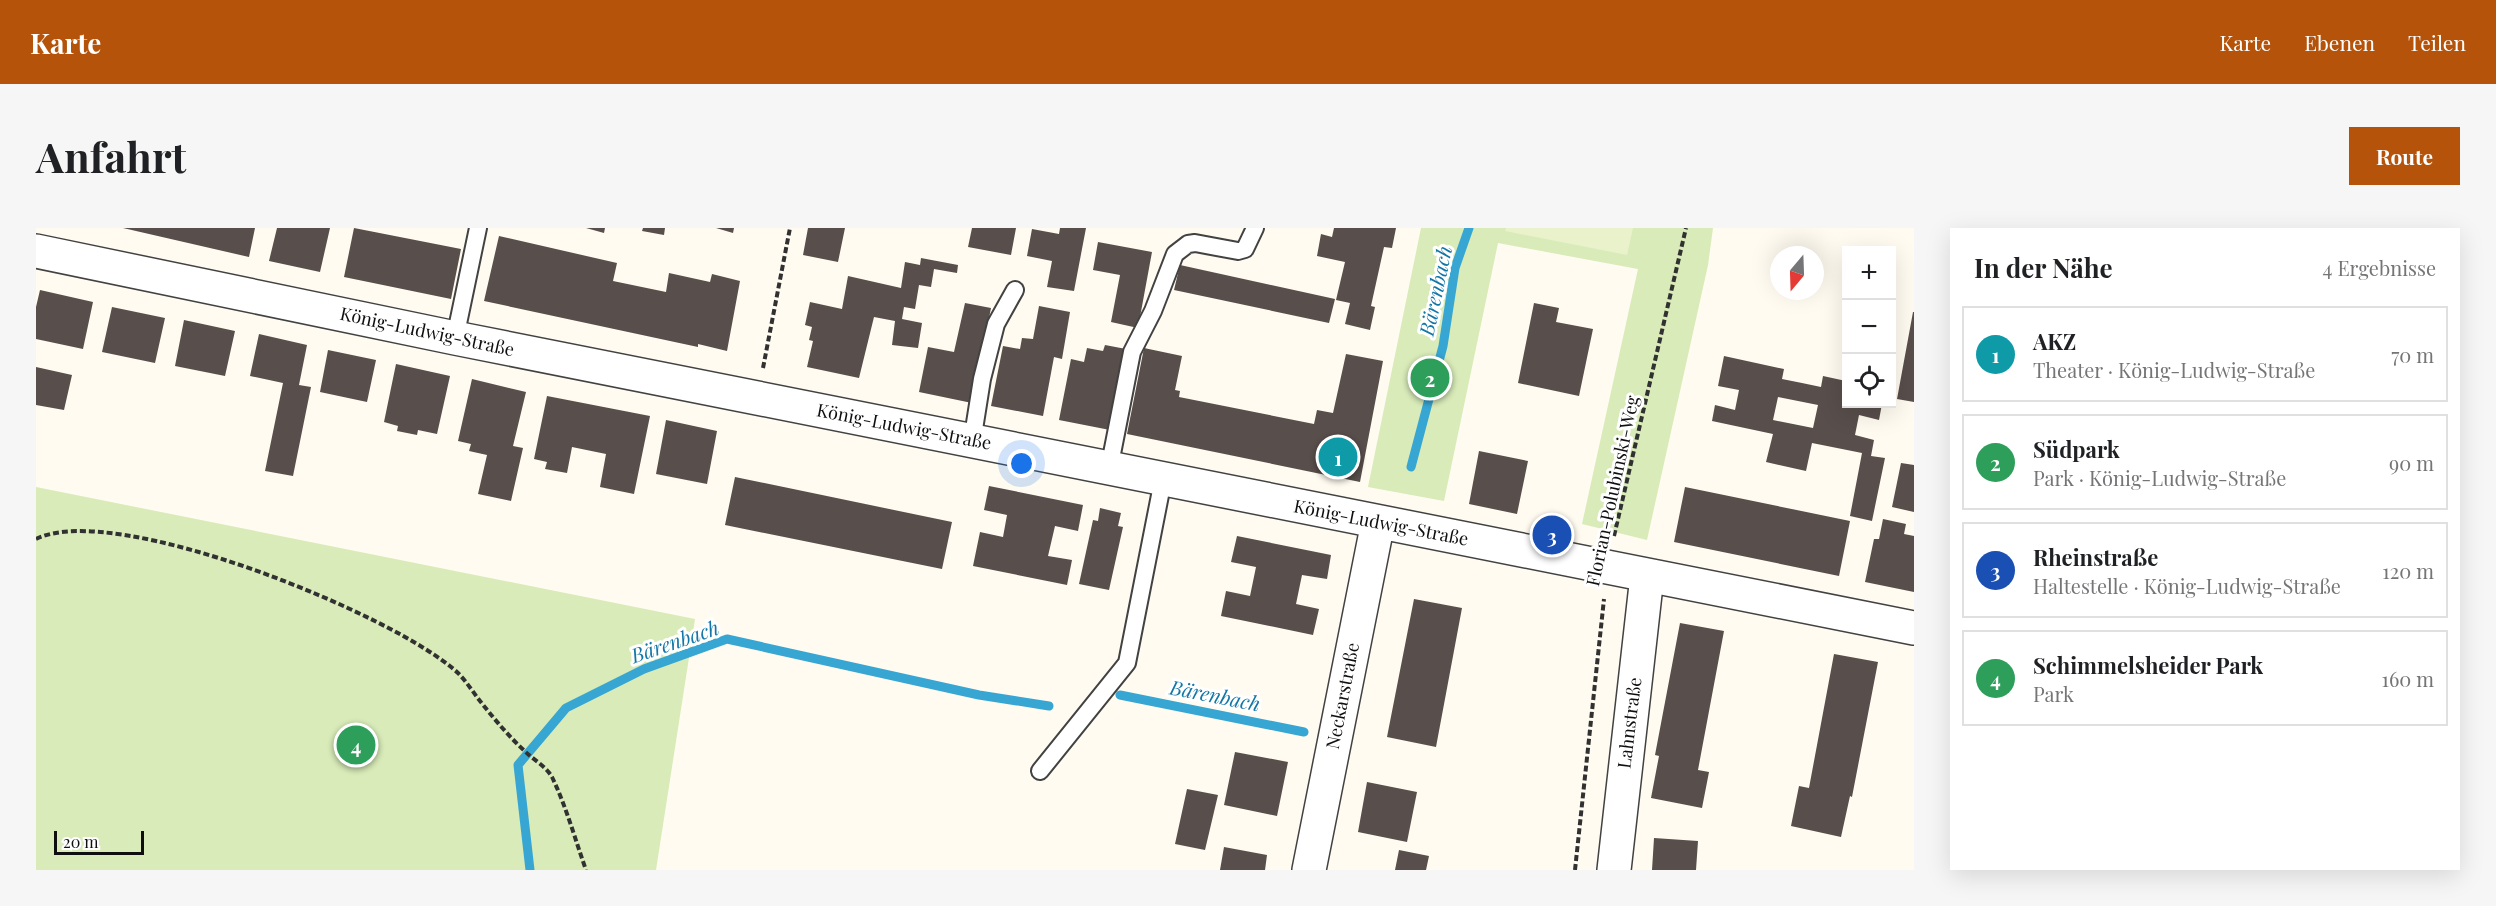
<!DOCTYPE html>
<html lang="de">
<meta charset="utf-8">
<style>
:root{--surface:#fff;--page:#f6f6f6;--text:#202124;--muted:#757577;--line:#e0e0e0;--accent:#b45309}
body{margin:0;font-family:"Playfair Display",serif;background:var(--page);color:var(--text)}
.controls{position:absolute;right:18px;top:18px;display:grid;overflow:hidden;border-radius:0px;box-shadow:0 6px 24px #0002}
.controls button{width:54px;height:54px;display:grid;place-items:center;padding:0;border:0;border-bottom:2px solid var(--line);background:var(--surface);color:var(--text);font:30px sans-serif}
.compass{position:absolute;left:1734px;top:18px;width:54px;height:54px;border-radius:50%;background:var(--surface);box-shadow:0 6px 24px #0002;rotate:199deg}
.scale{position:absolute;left:18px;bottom:15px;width:90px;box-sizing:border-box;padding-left:6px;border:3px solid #0f0f0f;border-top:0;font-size:16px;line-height:21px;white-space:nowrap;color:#0f0f0f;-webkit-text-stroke:4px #fff;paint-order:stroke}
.you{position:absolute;left:986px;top:236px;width:21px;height:21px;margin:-15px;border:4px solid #fff;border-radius:50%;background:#1a73e8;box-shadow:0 0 0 9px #1a73e833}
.badge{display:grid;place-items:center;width:39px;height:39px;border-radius:50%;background:var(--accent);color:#fff;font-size:20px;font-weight:700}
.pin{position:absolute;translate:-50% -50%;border:3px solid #fff;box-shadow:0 2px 6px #0006}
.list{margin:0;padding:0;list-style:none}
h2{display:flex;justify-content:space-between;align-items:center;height:78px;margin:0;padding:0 24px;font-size:26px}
h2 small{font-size:20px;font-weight:400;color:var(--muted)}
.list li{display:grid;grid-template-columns:39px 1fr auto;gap:18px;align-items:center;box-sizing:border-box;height:96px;margin:0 12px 12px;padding:0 12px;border:2px solid var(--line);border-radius:0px}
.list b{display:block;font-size:22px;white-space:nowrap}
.list p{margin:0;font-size:20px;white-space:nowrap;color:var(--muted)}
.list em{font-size:20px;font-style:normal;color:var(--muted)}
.icon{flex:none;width:33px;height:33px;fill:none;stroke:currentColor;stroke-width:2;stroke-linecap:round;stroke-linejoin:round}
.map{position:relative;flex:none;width:1878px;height:642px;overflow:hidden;border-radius:0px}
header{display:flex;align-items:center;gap:36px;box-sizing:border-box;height:84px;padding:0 30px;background:var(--accent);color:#fff}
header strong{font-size:28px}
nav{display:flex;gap:33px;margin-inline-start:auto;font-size:21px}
.intro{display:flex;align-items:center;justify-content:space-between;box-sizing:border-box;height:144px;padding:0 36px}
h1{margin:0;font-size:42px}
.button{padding:15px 27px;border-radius:0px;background:var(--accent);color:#fff;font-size:21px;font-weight:700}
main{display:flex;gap:36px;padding:0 36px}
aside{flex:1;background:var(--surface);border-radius:0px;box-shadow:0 6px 24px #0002}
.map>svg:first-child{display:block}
.green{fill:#d8ebb8}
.pitch{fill:#e9f2ca}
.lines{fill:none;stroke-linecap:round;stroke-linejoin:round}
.stream{stroke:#37a6d3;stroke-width:9}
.building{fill:#584e4b;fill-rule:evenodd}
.service-casing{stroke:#424242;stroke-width:20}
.minor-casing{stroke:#424242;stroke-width:36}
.path{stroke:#313131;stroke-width:4;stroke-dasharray:6 3;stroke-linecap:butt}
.service{stroke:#fff;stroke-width:16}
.minor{stroke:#fff;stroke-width:33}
.labels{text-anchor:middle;stroke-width:6;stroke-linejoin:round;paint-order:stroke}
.street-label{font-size:18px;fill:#0f0f0f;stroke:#fff}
.water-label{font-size:20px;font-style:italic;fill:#1276a6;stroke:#fff}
</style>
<header>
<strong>Karte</strong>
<nav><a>Karte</a><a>Ebenen</a><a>Teilen</a></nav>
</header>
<div class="intro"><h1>Anfahrt</h1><a class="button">Route</a></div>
<main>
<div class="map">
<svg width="1878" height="642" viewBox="0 0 1878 642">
<rect width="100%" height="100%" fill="#fffbf0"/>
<path class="green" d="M1385 0H1677L1672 37 1611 312 1546 296 1602 41 1462 15 1408 273 1332 259Z
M0 259 659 391 620 642H0Z"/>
<path class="pitch" d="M1470 0H1597L1591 27 1469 3Z"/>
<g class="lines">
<path class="stream" d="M1375 239 1407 118 1419 40 1433 0
M1084 467 1268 504
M494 642 482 537 530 480 608 441 691 411 943 467 1013 478"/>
</g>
<path class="building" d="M87 0H219L213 29Z
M241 0H294L284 44 233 33Z
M318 0 425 21 415 71 308 49Z
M550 0H569L568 5Z
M607 0H629L628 7 606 3Z
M680 0H698L697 5Z
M772 0H809L802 34 767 27Z
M936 0H980L975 27 932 19Z
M1024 0H1050L1038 63 1011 59 1016 33 991 28 996 1 1023 6Z
M1298 0H1360L1356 20 1348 19 1335 78 1339 79 1334 102 1309 96 1314 75 1300 72 1309 34 1281 28 1285 6 1296 9Z
M463 8 581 35 577 53 630 64 633 45 674 54 676 46 704 53 691 123 662 116V119L448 73Z
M1062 14 1116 24 1102 100 1075 94 1084 47 1057 42Z
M885 30 922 37 921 45 898 41 895 59 883 57 879 81 868 79 866 91 886 95 882 120 856 117 859 93 838 89 823 150 771 139 777 113 773 112 776 99 769 97 774 74 806 81 812 48 865 60 869 34 884 37Z
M1144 37 1299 71 1293 95 1138 62Z
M4 62 57 74 47 121 0 111V79Z
M929 75 955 80 936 175 883 164 892 119 918 124Z
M1498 75 1523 80 1520 94 1557 101 1543 168 1482 155Z
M1003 78 1034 84 1026 131 1018 129 1007 188 955 178 967 118 984 121 986 110 997 111Z
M76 79 129 90 119 135 66 124Z
M1877 84H1878V174L1861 171Z
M148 92 199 103 189 148 139 138Z
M223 106 271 117 263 157 275 159 257 248 229 243 247 155 214 148Z
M1069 117 1090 121 1074 202 1023 192 1035 131 1048 134 1051 120 1067 123Z
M1108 120 1146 128 1139 162 1144 163 1143 169 1278 196 1281 182 1297 185 1310 126 1347 133 1324 254 1091 206Z
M292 122 340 132 331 174 284 164Z
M1688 128 1748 141 1746 151 1766 155 1785 159 1787 148 1810 153V176H1846L1843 192 1823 187 1819 207 1838 212 1835 228 1849 230 1836 293 1814 288 1826 225 1776 215 1770 243 1730 234 1737 206 1676 193 1679 177 1699 182 1703 162 1682 158ZM1742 169 1782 177 1777 200 1737 192Z
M360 136 414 148 401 206 382 202 381 207 361 203 362 198 348 194Z
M0 139 36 147 28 182 0 177Z
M436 151 490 164 477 218 487 220 475 273 442 266 451 227 433 223 435 216 422 213Z
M511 168 614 188 598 266 564 259 570 226 536 219 531 245 509 241 511 234 498 231Z
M630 192 681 203 671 256 620 246Z
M1443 223 1492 233 1481 286 1433 276Z
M1865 235 1878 237V284L1856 279Z
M699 249 916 294 906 341 689 297Z
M953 258 1047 277 1042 303 1019 298 1012 328 1036 332 1031 357 937 338 944 304 967 309 971 287 948 282Z
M1649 259 1814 293 1803 348 1638 314Z
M1064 280 1085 285 1082 298 1087 299 1073 362 1043 356 1057 292 1062 293Z
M1847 291 1870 296 1868 306 1878 308V364L1829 354 1838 311H1843Z
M1201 308 1295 327 1291 351 1266 347 1260 376 1283 381 1277 407 1185 388 1190 363 1214 368 1220 339 1195 334Z
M1378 371 1426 380 1400 519 1351 509Z
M1644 395 1688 403 1662 542 1673 544 1666 580 1615 570 1623 528 1619 527Z
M1798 426 1842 434 1816 569 1814 568 1805 609 1755 598 1763 558 1773 560Z
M1199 524 1252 534 1241 588 1188 577Z
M1331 554 1381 564 1371 614 1322 604Z
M1151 561 1182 567 1169 622 1139 616Z
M1618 610 1662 613 1660 642H1616Z
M1188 619 1231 627 1229 642H1184Z
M1363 622 1393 628 1390 642H1359Z"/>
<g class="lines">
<defs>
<path id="service" d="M419 110 442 0
M936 214 946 151 960 96 979 62
M1073 241 1096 124 1117 83 1139 26 1152 16 1159 15 1202 23 1209 21 1219 0
M1004 543 1091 435 1127 252"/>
<path id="minor" d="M0 23 419 110 1878 400
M1273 642 1342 294
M1578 642 1611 348"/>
</defs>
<use href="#service" class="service-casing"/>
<use href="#minor" class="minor-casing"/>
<path class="path" d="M727 140 754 0
M1578 308 1650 0
M0 311C79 272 360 387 422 445 430 453 437 464 444 473 459 492 475 511 493 527 500 533 511 540 516 549 530 578 539 611 550 642
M1539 642 1568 371"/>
<use href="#service" class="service"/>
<use href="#minor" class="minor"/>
</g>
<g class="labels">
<g class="street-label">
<text transform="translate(391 104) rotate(12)" y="6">König-Ludwig-Straße</text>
<text transform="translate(868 199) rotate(11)" y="6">König-Ludwig-Straße</text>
<text transform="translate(1577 263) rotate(-78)" y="6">Florian-Polubinski-Weg</text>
<text transform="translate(1345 295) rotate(11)" y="6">König-Ludwig-Straße</text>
<text transform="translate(1307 468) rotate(-79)" y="6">Neckarstraße</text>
<text transform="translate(1594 495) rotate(-83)" y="6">Lahnstraße</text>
</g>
<g class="water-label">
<text transform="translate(1400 63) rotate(-78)" y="7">Bärenbach</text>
<text transform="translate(639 414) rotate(-19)" y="7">Bärenbach</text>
<text transform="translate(1179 468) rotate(11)" y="7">Bärenbach</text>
</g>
</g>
</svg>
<div class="controls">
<button>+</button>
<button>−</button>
<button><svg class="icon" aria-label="locate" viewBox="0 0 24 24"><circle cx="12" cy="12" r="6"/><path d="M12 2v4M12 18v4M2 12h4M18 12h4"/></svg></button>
</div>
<svg class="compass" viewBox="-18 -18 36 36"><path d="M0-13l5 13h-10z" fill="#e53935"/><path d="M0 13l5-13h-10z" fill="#757577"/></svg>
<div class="scale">20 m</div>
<div class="you"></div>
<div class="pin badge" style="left:1302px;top:229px;background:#0f9aa8">1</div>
<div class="pin badge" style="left:1394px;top:150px;background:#2e9e5b">2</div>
<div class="pin badge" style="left:1516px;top:307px;background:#1a4fb4">3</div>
<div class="pin badge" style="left:320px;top:517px;background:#2e9e5b">4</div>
</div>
<aside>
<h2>In der Nähe<small>4 Ergebnisse</small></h2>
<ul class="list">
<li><span class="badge" style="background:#0f9aa8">1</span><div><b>AKZ</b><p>Theater · König-Ludwig-Straße</p></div><em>70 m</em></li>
<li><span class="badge" style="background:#2e9e5b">2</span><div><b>Südpark</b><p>Park · König-Ludwig-Straße</p></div><em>90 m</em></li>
<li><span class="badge" style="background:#1a4fb4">3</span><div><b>Rheinstraße</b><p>Haltestelle · König-Ludwig-Straße</p></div><em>120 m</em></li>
<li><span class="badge" style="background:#2e9e5b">4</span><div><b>Schimmelsheider Park</b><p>Park</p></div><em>160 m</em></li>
</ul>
</aside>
</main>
